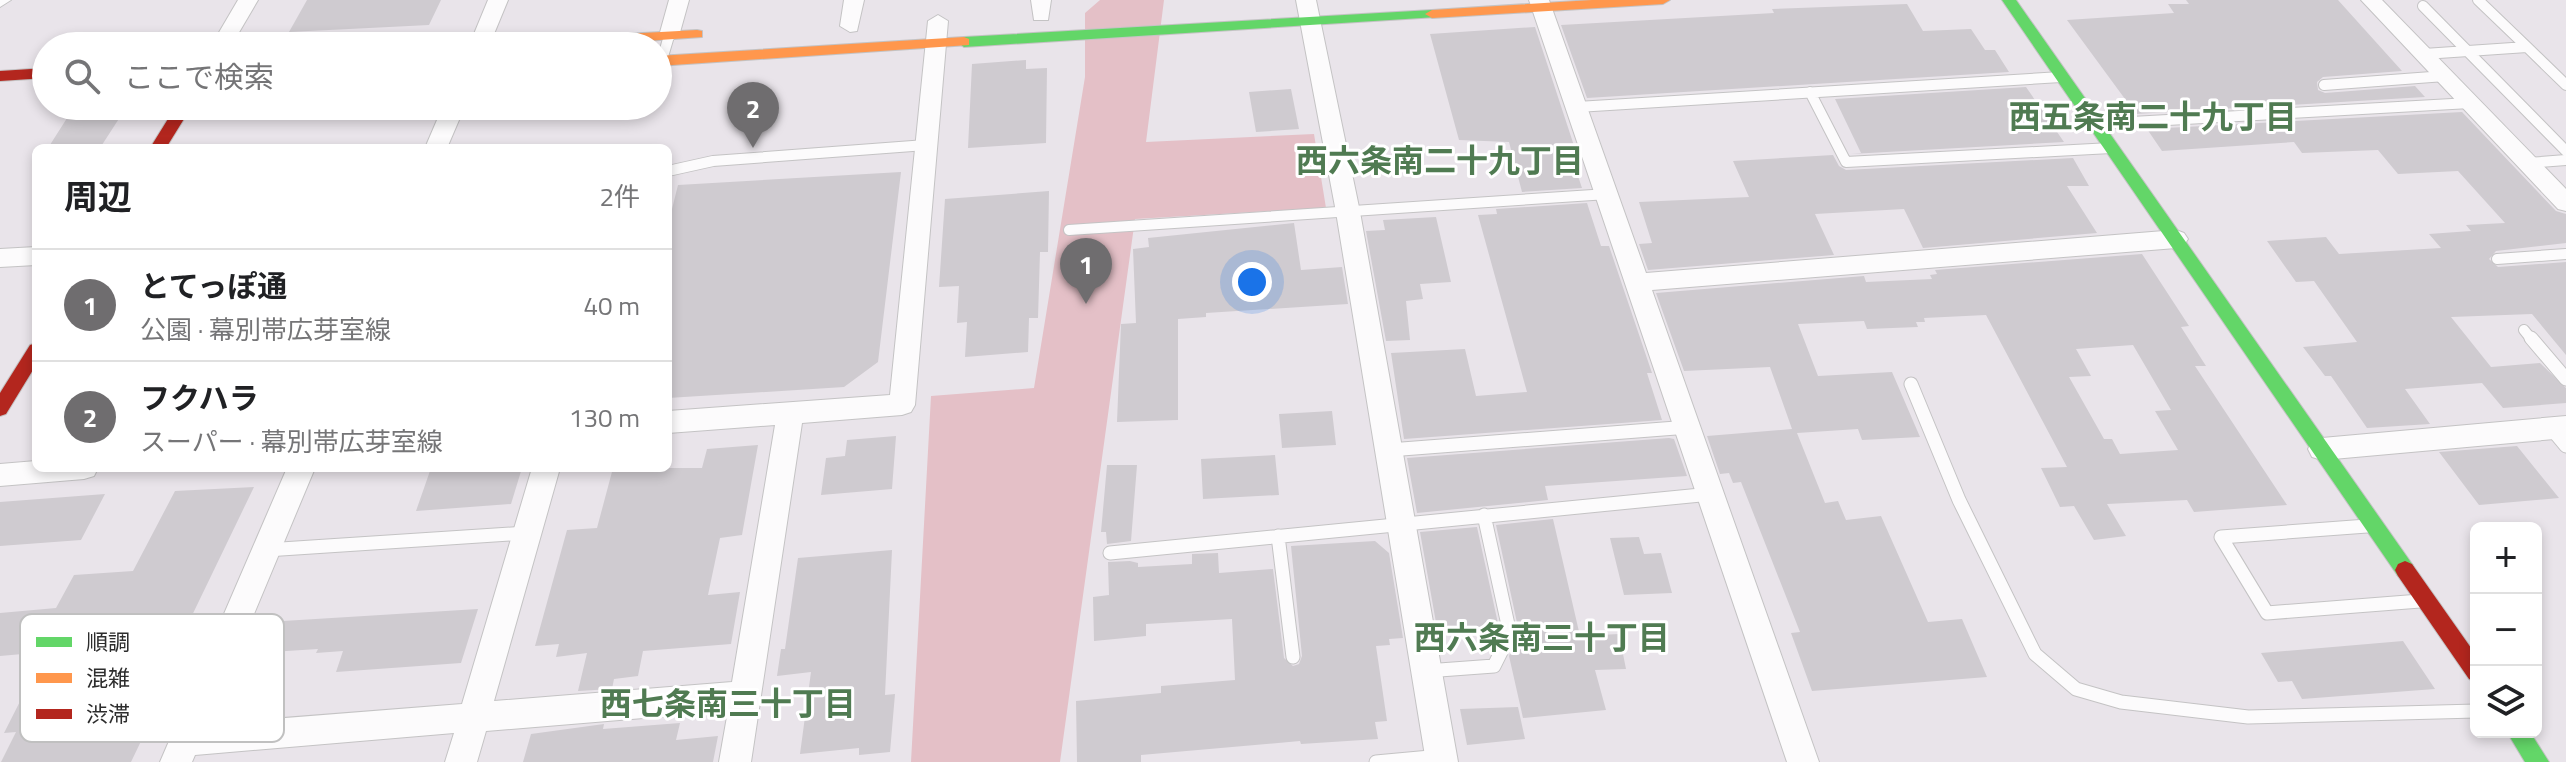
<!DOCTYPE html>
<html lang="ja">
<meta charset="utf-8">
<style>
:root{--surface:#fff;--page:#f6f6f6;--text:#202124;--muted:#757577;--line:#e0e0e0;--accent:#6f6d6f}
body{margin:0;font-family:"Titillium Web","Noto Sans JP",sans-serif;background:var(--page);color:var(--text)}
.controls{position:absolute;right:24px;bottom:24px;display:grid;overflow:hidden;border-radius:12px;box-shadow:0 4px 12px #0003}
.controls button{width:72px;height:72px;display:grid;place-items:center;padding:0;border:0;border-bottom:2px solid var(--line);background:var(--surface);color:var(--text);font:40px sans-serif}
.you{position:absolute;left:1252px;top:282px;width:28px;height:28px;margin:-20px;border:6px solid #fff;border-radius:50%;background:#1a73e8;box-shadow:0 0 0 12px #1a73e833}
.badge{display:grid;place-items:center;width:52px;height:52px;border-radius:50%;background:var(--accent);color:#fff;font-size:26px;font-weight:700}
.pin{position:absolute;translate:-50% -66px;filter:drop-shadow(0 2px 4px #0008)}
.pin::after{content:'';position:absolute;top:42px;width:28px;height:24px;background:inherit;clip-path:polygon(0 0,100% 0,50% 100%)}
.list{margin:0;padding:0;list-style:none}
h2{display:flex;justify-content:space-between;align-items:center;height:104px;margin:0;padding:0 32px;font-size:34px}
h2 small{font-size:26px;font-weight:400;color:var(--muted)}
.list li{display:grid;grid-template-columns:52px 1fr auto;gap:24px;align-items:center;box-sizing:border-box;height:112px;padding:0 32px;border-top:2px solid var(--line)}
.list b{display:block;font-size:30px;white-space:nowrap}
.list p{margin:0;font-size:26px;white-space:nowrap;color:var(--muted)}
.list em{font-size:26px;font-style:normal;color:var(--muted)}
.icon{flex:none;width:44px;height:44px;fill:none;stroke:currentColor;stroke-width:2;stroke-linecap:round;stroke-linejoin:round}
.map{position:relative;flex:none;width:2566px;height:762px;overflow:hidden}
.search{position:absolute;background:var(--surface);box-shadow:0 4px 12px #0003;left:32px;top:32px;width:640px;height:88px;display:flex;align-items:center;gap:20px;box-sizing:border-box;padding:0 28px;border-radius:44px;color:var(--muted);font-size:30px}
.panel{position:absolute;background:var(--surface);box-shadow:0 4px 12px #0003;left:32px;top:144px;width:640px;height:328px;border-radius:12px}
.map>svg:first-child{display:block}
.green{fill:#e4c0c7}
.building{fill:#cfcbd0;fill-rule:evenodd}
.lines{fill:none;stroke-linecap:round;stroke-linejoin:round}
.lane-far1-casing{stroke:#c4c3c4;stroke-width:12}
.lane-casing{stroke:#c4c3c4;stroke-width:15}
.street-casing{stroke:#c4c3c4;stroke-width:2}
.fast-casing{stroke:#c4c3c4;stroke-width:2}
.slow-casing{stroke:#c4c3c4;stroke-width:2}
.jam-casing{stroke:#c4c3c4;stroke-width:2}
.lane-far1{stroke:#fcfbfc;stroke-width:10}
.lane{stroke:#fcfbfc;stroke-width:13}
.street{fill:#fcfbfc;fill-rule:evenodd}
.fast{fill:#63d668;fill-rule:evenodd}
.slow{fill:#ff974d;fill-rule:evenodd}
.jam{fill:#b3261e;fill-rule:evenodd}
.labels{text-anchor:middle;stroke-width:6;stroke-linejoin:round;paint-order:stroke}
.neighbourhood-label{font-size:32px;font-weight:bold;fill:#507b52;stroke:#fff}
.key{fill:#fff;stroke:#c0c0c0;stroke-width:2}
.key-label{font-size:22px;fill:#2d2d2d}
</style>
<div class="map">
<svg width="2566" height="762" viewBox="0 0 2566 762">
<rect width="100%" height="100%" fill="#e9e4ea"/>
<path class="green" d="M1100 0H1164L1146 142 1314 134 1326 208 1135 219 1060 762H911L931 396 1034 388 1085 77V13Z"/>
<path class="building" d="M307 0H441L429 25 289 32Z
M2186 0H2338L2402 71 2323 77 2317 82 2318 90 2325 93 2415 86 2425 97 2136 114 2067 20 2174 13 2168 4H2189Z
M1907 4 1923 31 1971 29 1985 50H1995L2009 72 1587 98 1561 25 1774 13 1772 9Z
M1535 27 1581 167H1575L1582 188 1522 192 1509 142 1459 140 1430 34Z
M1026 60V69L1047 68 1046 143 968 148 972 64Z
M2026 87 2064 142 1851 154 1861 153 1835 99Z
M1291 89 1299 129 1256 132 1249 92Z
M106 112 103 115 122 114 100 148H48L69 115Z
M2462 112 2556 211 2566 214V243L2496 251 2489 259 2498 267 2566 262V355L2532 314 2451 317 2491 367 2540 363 2566 388V403L2503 408 2482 383 2405 389 2430 424 2367 428 2331 376H2325L2303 347 2357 342 2314 281 2296 282 2267 241 2326 237 2339 254 2441 248 2429 234 2471 231 2466 225 2505 223 2458 171 2398 174 2378 150 2302 153 2294 142 2162 151 2147 129Z
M1833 155 1839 166 1846 170 2073 158 2089 186H2067L2097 233 1923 248 1904 209 1815 214 1834 255 1648 270 1639 244 1652 243 1639 202 1749 197 1733 161Z
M901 172 878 362 844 387 668 398V225L678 185Z
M1049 191 1048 252H1040L1038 318H1029L1028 352 965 357 967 322 957 323 959 286 939 287 945 199Z
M1587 203 1601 246H1609L1652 373H1647L1662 420 1404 439 1391 353 1465 349 1476 396 1527 392 1478 215 1497 214 1496 209Z
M1436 217 1451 282 1420 284 1423 299 1406 301 1410 340 1386 341 1366 231 1385 230 1383 220Z
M1294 223 1301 270 1342 267 1348 304 1206 313V317L1178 319V420L1117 422 1121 324 1136 323 1133 249 1149 247 1148 238Z
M2142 254 2189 326 2181 327 2206 366H2195L2287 505 2194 512 2187 500 2107 504 2126 536 2094 540 2074 506 2060 507 2041 468 2067 467 1986 315 1924 318 1925 322H1916L1918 327 1867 329 1864 321 1798 324 1818 376 1892 372 1920 437 1862 440 1858 429 1797 433 1825 503 1838 501 1846 520 1881 516 1928 622 1962 619 1987 677 1812 691 1791 633 1800 632 1741 482 1733 483 1729 473 1720 474 1707 436 1792 429 1770 367 1684 371 1656 293 1864 276 1866 282 1932 279 1930 275 1937 274 1935 270ZM2133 345 2171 410 2155 411 2178 450 2120 454 2112 439H2104L2069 377 2091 376 2076 349Z
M1332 411 1336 445 1282 448 1279 414Z
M896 436 892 489 821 495 826 458 845 456 847 440Z
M1669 438 1674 439 1687 476 1545 486 1548 500 1417 513 1407 458Z
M758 445 742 535 720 538 708 595 740 592 731 644 643 651 638 676 614 679 612 689 578 691 587 653 556 657 559 644 535 646 567 530 597 528 613 468H702L707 449Z
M2517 446 2559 498 2479 505 2439 452Z
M1275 455 1279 495 1203 499 1201 459Z
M1107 465H1137L1131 541 1107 544 1106 532H1101Z
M431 468H522L511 504 416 511Z
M254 487 171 659 126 662 104 713 156 710 131 762H1L16 732 4 733 45 652 0 656V613L56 608 74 575 133 571 175 491Z
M105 494 81 540 0 546V502Z
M1553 519 1580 636 1619 634 1626 669 1595 670 1606 710 1523 718 1509 656 1519 632 1496 525Z
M1477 527 1499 628 1438 634 1420 532Z
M1639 537 1644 554 1661 553 1672 593 1624 595 1610 538Z
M1375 541 1389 553 1403 638 1389 639 1390 645 1376 646 1387 721 1375 722 1378 739 1301 744 1300 741 1141 755V762H1077L1076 701 1161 693V686L1235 680 1232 619 1146 624V636L1094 641 1093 597 1109 595 1108 562 1130 561 1138 563V567L1192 564V554L1218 553 1219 573 1273 569 1284 658 1293 666 1299 664 1302 656 1291 546Z
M892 550 885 695 895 694 890 752 859 755V748L800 754 811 672 777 676 781 649H785L798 558Z
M478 609 461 663 336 672 343 651 316 653 318 649 271 652 283 621Z
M2403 641 2435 689 2302 699 2292 681 2278 682 2261 653Z
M1518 707 1525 739 1467 745 1460 709Z
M680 723 676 740 718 736 713 762H523L531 734 604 724 603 729Z"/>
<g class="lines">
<defs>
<path id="lane-far1" d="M2423 6 2566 151
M2527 47 2566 85
M2424 54 2527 47 2478 0
M658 73 669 36
M2324 85 2445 76
M1810 92 1846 162 2111 148
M1577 107 2061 77
M2096 124 2470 103
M2528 163 2566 160
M668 171 713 161 926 145
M1069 230 1608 194
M2497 259 2566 254
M2524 330 2532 340"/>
<path id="lane" d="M2531 338 2566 379
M1911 384 1959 500 2035 654 2076 689 2121 702 2248 717 2476 711
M2551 428 2566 446
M1389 450 1689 427
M2367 526 2221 537 2267 613 2420 601
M1278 536 1293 657
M266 550 526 533
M1110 553 1711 494
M1426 671 1494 666 1510 634 1484 515
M1376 762 1441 756"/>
<path id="street" d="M0 0H11L0 7Z
M238 0H258L231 46H211Z
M488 0H508L489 46H469Z
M669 0H689L679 36 669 42 659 36Z
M844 0H864L857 31 850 32 840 26Z
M1031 0H1051L1048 20H1034Z
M1296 0H1316L1360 212 1458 762H1426L1336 212Z
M1529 0H1549L1646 273 2176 230 2184 233 2188 239 2184 245 2176 248 1652 290 1819 762H1787Z
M2361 0H2382L2566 189V211L2558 209Z
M938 15 948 21 915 405 911 412 902 415 802 423 751 762H719L728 711 486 731 477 762H445L454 733 195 755 192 762H160L287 468H315L208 724 462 704 532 468H560L494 701 732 682 775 425 668 433V411L890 395 928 21Z
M443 106H465L447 148H425Z
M36 247V265L0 267V249Z
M2566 416V438L2322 460 2312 457 2308 449 2312 441 2322 438Z
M36 461V468H98L94 476 84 479 0 486V464Z"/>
<path id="fast" d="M2002 0H2016L2412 564 2415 570 2412 576 2405 579 2398 576Z
M1432 10 1439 14 1437 17 964 47 957 42 964 37Z
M2507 732H2530L2549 762H2525Z"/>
<path id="slow" d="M1592 0H1670L1663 4 1432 18 1425 14 1432 10Z
M697 30 702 31V37L574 46H493L500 41Z
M964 37 969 39V45L658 66V56Z"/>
<path id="jam" d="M46 68V78L0 81V71Z
M176 106H192L166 148H150Z
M36 343V365L6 414 0 416V393L30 345Z
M2405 561 2412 564 2476 655V682L2469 679 2398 576 2395 570 2398 564Z"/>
</defs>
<use href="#lane-far1" class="lane-far1-casing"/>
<use href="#lane" class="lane-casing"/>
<use href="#street" class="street-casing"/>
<use href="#fast" class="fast-casing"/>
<use href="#slow" class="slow-casing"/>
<use href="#jam" class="jam-casing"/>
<use href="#lane-far1" class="lane-far1"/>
<use href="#lane" class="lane"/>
<use href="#street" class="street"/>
<use href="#fast" class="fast"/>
<use href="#slow" class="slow"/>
<use href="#jam" class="jam"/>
</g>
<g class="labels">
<g class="neighbourhood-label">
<text x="2153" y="128">西五条南二十九丁目</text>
<text x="1440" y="172">西六条南二十九丁目</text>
<text x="1542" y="649">西六条南三十丁目</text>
<text x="728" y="715">西七条南三十丁目</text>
</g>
</g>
<rect x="20" y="614" width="264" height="128" rx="12" class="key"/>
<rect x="36" y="637" width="36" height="10" fill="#63d668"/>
<rect x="36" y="673" width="36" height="10" fill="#ff974d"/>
<rect x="36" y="709" width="36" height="10" fill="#b3261e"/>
<g class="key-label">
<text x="86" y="650">順調</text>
<text x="86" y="686">混雑</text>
<text x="86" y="722">渋滞</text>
</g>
</svg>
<div class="controls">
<button>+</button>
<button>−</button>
<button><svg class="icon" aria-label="layers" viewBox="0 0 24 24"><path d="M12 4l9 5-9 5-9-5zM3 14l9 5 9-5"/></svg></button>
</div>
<div class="you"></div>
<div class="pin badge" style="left:1086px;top:304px">1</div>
<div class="pin badge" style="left:753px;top:148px">2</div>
<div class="search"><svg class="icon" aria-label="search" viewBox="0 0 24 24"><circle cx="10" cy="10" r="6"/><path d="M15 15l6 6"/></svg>ここで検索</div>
<section class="panel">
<h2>周辺<small>2件</small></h2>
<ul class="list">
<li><span class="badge">1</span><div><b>とてっぽ通</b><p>公園 · 幕別帯広芽室線</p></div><em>40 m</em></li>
<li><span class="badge">2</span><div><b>フクハラ</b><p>スーパー · 幕別帯広芽室線</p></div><em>130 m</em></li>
</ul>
</section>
</div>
